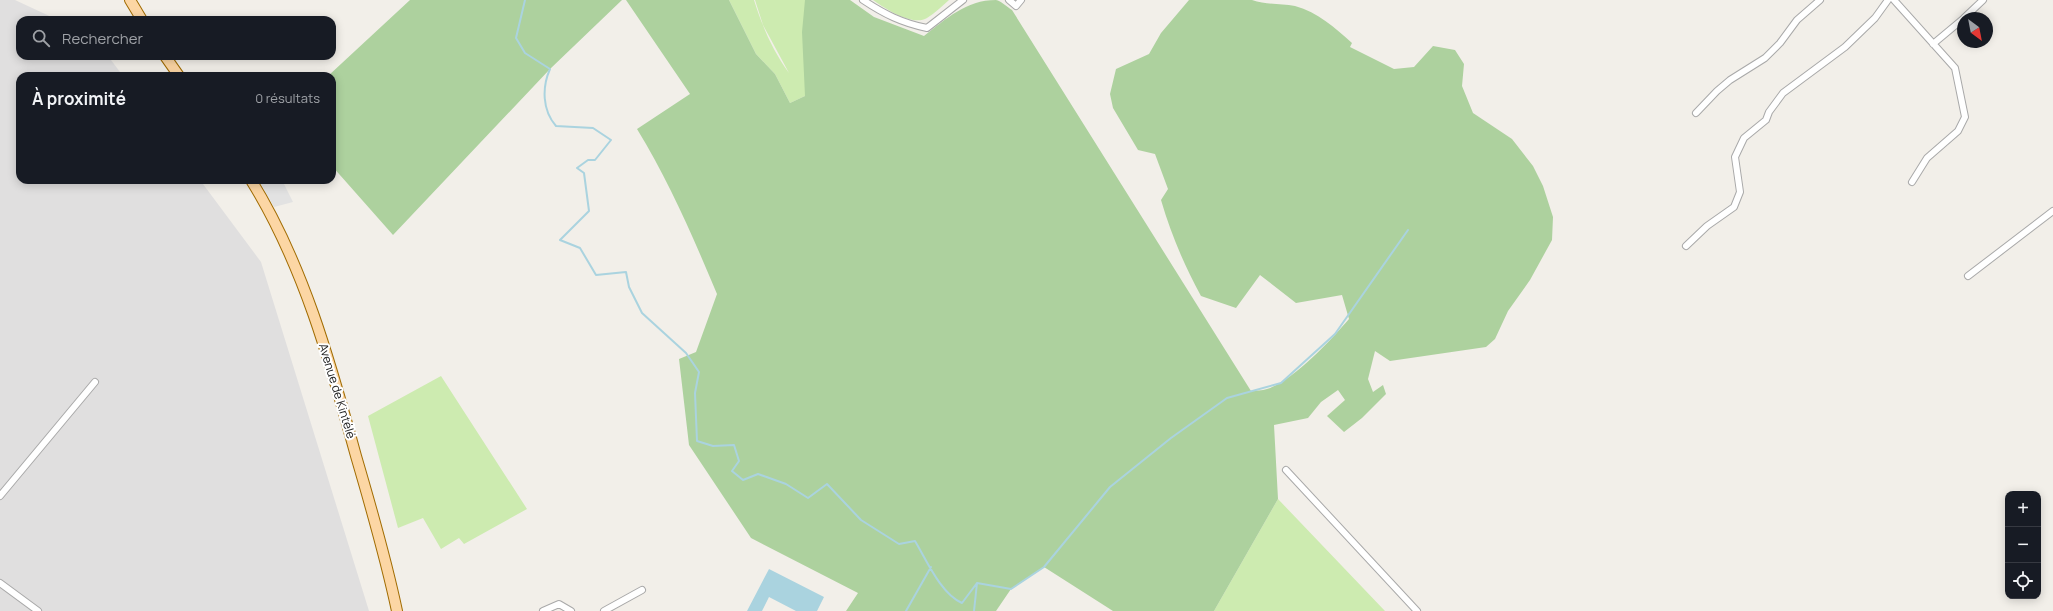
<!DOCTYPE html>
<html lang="fr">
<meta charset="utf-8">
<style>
:root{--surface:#171b24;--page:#20242c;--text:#f1f3f6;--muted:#9ea1a6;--line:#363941}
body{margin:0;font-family:Manrope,sans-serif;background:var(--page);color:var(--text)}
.controls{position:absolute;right:12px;bottom:12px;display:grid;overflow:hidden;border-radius:8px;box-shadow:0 2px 10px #0003}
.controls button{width:36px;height:36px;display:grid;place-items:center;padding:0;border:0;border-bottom:1px solid var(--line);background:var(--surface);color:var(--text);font:20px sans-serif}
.compass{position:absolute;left:1957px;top:12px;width:36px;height:36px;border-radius:50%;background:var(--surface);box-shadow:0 2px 10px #0003;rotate:148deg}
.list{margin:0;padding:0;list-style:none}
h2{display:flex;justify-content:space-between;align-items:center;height:52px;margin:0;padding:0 16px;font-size:17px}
h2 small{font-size:13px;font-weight:400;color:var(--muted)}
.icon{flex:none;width:22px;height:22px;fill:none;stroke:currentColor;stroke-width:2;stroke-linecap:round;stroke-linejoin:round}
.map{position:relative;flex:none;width:2053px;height:611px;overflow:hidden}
.search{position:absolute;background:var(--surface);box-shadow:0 2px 10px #0003;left:16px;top:16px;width:320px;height:44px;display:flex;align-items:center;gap:10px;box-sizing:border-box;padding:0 14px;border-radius:12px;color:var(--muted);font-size:15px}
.panel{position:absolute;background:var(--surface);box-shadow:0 2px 10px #0003;left:16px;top:72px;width:320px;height:112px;border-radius:12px}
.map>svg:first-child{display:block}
.residential{fill:#e0dfdf}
.grass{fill:#cdebb0}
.forest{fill:#add19e}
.parking{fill:#e2e2e2}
.water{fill:#aad3df}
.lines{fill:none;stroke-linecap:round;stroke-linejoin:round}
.stream{stroke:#aad3df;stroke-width:2}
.minor-casing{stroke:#a9a9a9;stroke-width:8}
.primary-casing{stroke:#a06b00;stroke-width:12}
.minor{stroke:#fff;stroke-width:6}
.primary{stroke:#fcd6a4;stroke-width:10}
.labels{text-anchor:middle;stroke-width:4;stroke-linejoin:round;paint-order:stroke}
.street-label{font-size:12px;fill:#222;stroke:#fff}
</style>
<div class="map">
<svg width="2053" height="611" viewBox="0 0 2053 611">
<rect width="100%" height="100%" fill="#f2efe9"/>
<path class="residential" d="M0 0H15L58 20H20V56H108L123 76H20V180H200L261 262 369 611H0Z"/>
<path class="grass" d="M729 0H754C762 26 773 51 789 73L763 25 755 0H805V96L790 103 775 74 756 54Z
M873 0H949C942 6 935 13 927 18 913 27 884 8 873 0Z
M441 376 527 509 464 544 459 538 441 549 423 518 398 528 368 416Z
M1278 499 1385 611H1214Z"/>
<path class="forest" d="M410 0H622L550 69 393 235 332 166V76H328Z
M626 0H729L756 54 775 74 790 103 805 96 802 32 805 0H850L874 17 924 36C946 19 966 0 996 0 1001 1 1007 7 1012 10L1251 391C1256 390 1262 391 1267 389 1293 381 1331 340 1349 319L1342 295 1296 303 1260 275 1236 308 1201 296C1184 265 1171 234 1161 200L1168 189 1155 154 1138 150 1113 108 1110 94 1116 69 1149 54 1161 33 1189 0H1252C1266 5 1281 3 1295 6 1318 12 1335 28 1352 43L1350 47 1394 69 1414 67 1433 46 1455 50 1464 64 1462 86 1473 113 1512 139 1533 166 1543 186 1553 217 1552 240 1530 280 1508 311 1495 339 1486 347 1390 361 1375 351 1368 379 1373 392 1383 385 1386 394 1362 418 1344 432 1327 416 1345 400 1338 390 1321 402 1308 418 1274 425 1278 499 1214 611H1113L1044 567 1011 589 996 611H846L858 593 751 538 689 445 679 359 696 352 717 294C693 237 669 181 637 129L690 94Z"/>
<path class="parking" d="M261 180H282L293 202 274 207 261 184Z"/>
<path class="water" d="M769 569 824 597 817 611H796L769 597 762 611H747Z"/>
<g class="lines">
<path class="stream" d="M525 0 516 38 525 53 550 69C542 87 542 110 556 126L593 128 611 140 595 160H588L577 168 584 173 589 211 560 240 580 248 596 275 626 272 629 287 642 313 686 353 699 372 695 393 697 441 713 446 734 445 739 461 732 471 743 480 758 474 786 484 808 498 827 484 861 520 899 544 915 541C927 561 941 594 962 603L977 583 974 611
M977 583 1011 589 1044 567 1110 487 1171 438 1227 398 1281 383 1335 334 1408 230
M906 611 931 567"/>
<defs>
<path id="minor" d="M863 0C884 14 902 23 927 28L963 0
M1009 0 1016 6 1021 0
M1894 0 1955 68 1965 117 1958 131 1927 158 1912 182
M1964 18 1983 0
M1933 44 1963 19
M1696 113 1717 91 1730 80 1765 58 1780 43 1797 20 1820 0
M1686 246 1707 226 1734 207 1740 192 1735 157 1744 138 1766 120 1769 112 1783 93 1845 47 1875 18 1888 0
M1968 276 2053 211
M1286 470 1417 611
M0 496 95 382
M0 583 38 611
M543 611 559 604 571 611
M604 611 642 590"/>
<path id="primary" d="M130 0 142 20
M165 56 179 76
M251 180C303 264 330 361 356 456 371 507 386 559 397 611"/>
</defs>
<use href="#minor" class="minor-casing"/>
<use href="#primary" class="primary-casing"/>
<use href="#minor" class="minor"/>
<use href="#primary" class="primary"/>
</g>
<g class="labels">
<g class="street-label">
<text transform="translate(337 391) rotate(73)" y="4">Avenue de Kintélé</text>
</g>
</g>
</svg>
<div class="controls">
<button>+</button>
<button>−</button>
<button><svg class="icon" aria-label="locate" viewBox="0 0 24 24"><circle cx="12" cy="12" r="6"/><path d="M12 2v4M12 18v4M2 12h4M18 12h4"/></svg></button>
</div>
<svg class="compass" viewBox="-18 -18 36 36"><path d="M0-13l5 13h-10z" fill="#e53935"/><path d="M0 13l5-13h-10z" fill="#9ea1a6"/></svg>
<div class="search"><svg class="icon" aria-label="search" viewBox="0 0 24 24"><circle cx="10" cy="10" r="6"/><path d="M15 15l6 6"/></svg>Rechercher</div>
<section class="panel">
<h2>À proximité<small>0 résultats</small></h2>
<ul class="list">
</ul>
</section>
</div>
